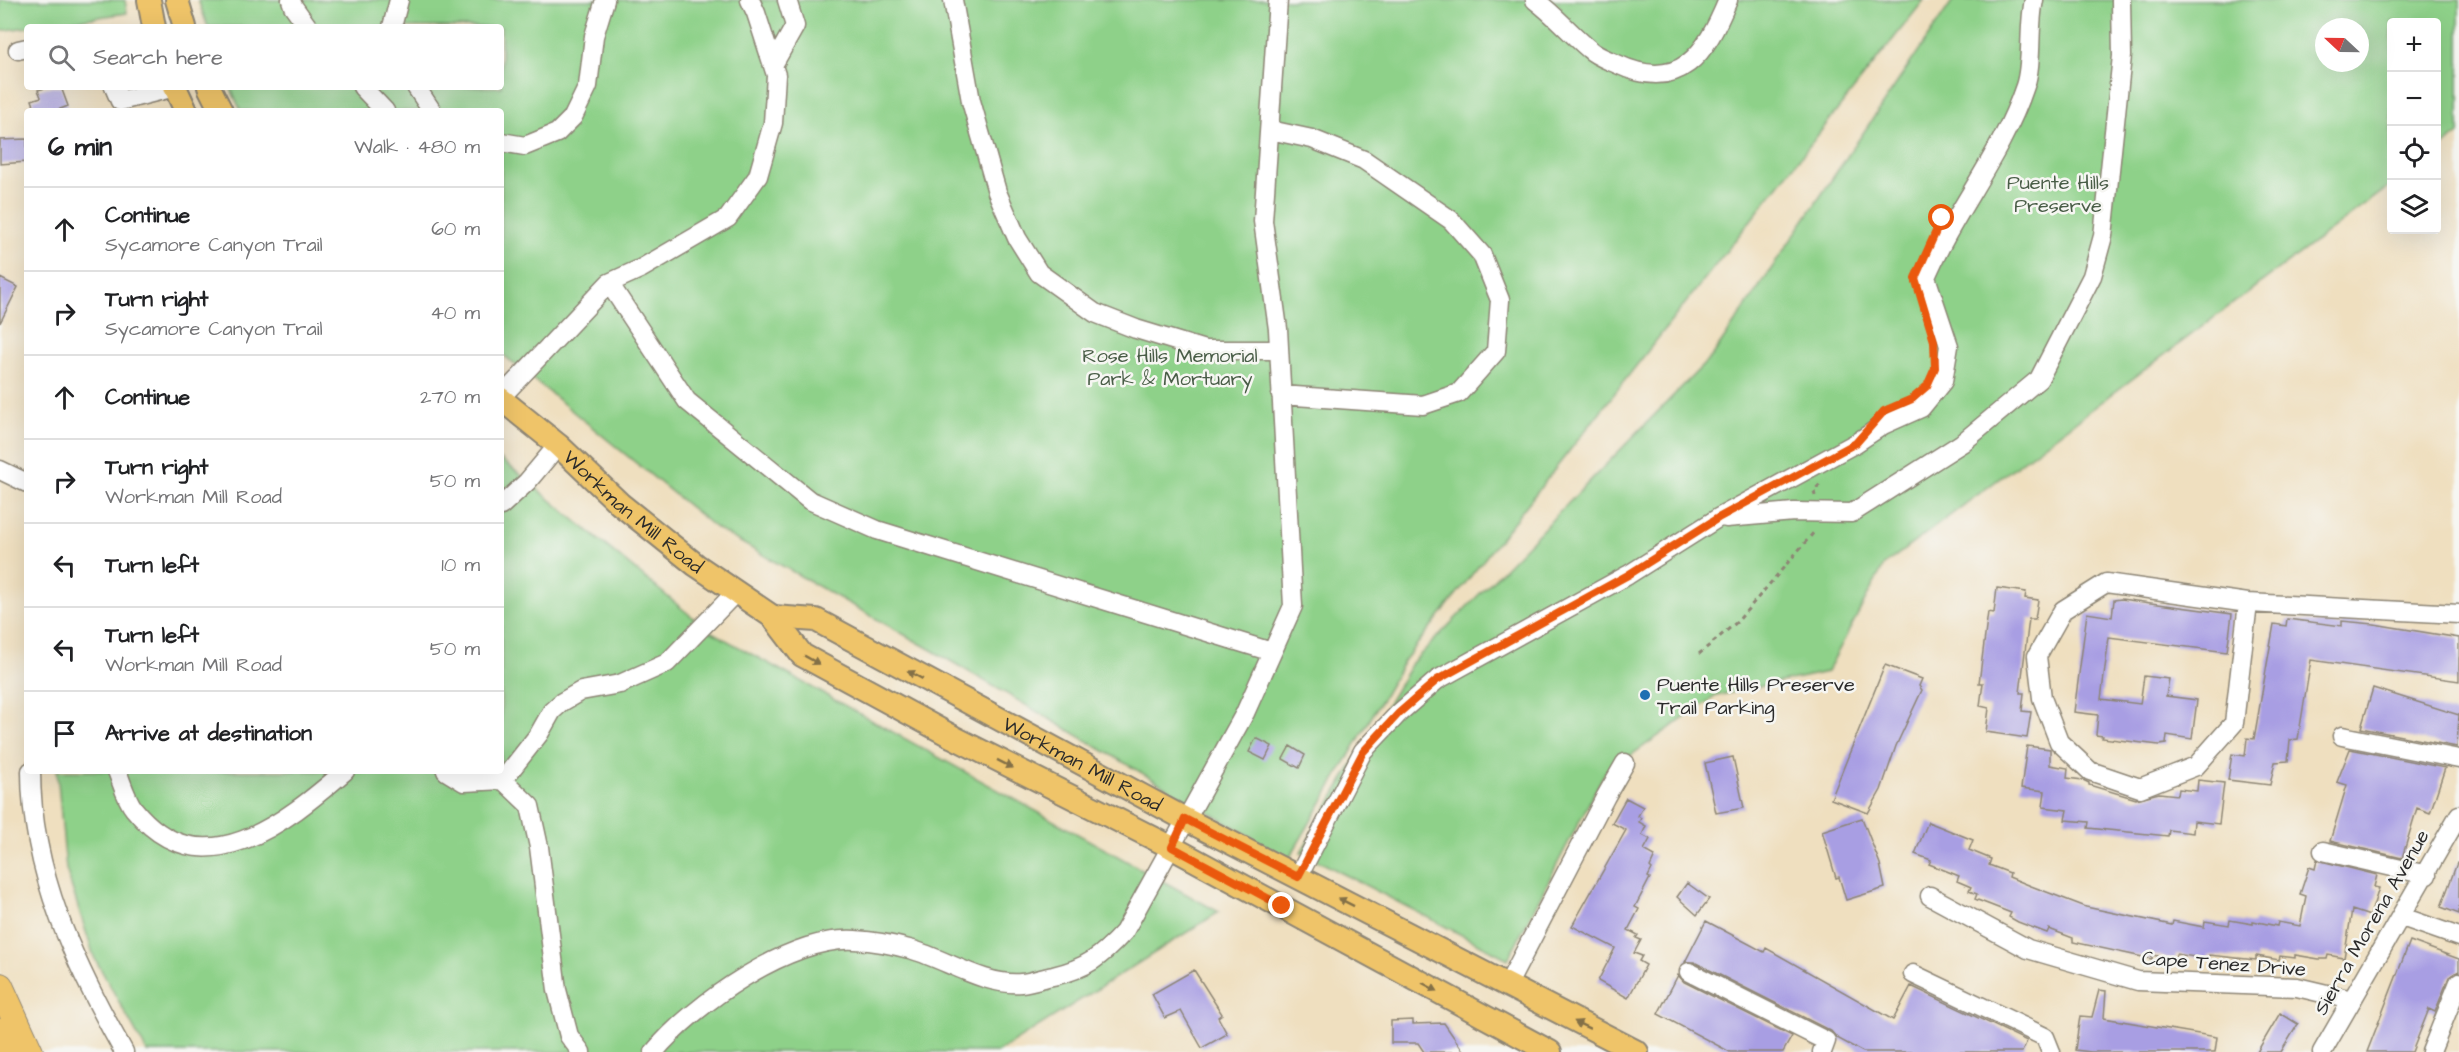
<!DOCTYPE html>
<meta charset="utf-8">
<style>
:root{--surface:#fff;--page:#f2f2f2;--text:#202124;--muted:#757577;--line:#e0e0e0}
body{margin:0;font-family:"Architects Daughter",sans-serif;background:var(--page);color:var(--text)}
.controls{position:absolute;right:18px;top:18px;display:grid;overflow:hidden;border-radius:6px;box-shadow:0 6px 24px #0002}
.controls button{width:54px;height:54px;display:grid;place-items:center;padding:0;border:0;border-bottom:2px solid var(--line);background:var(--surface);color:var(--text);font:30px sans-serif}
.compass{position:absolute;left:2315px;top:18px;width:54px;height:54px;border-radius:50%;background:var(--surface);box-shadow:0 6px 24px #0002;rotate:292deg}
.stop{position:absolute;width:18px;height:18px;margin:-14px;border:4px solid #ea580c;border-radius:50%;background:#fff}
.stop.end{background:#ea580c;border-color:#fff;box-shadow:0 2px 6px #0008}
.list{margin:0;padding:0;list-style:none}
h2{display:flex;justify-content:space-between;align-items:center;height:78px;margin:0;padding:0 24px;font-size:26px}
h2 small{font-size:20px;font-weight:400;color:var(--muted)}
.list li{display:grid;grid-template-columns:39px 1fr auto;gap:18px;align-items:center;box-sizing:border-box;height:84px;padding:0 24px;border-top:2px solid var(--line)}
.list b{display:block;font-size:22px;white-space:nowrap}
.list p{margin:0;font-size:20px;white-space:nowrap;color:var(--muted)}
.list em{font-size:20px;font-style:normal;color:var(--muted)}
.icon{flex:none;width:33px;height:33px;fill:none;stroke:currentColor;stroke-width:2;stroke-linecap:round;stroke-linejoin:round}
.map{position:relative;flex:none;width:2459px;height:1052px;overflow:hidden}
.search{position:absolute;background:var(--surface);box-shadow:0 6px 24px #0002;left:24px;top:24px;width:480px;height:66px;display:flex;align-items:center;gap:15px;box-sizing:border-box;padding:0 21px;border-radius:6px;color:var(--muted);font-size:22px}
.panel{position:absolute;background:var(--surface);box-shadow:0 6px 24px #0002;left:24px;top:108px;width:480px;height:666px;border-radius:6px}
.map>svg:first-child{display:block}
.green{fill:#8ed189;stroke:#5c7e5a;stroke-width:1.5;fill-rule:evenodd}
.building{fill:#a89ee3}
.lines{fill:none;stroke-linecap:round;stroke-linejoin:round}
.minor-casing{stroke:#8d8575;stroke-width:21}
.major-casing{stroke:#8d8575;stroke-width:26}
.highway-casing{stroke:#8d8575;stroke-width:28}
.path{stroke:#8d8575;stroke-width:3;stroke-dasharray:4.5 4.5;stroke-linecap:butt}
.minor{stroke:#fff;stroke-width:18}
.major{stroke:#efc469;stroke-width:22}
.highway{stroke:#efc469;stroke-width:26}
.oneway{fill:#837047}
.route{stroke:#ea580c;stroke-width:8}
.poi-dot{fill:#1f6fb2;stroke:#f6f6f2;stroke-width:2}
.labels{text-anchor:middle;stroke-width:5;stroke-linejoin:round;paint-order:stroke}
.park-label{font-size:20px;fill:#495d47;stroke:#f6f6f2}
.street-label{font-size:20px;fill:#2b2b2b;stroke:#f6f6f2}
.poi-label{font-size:20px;fill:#2b2b2b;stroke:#f6f6f2;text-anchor:start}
</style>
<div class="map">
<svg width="2459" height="1052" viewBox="0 0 2459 1052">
<rect width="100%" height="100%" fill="#f6f6f2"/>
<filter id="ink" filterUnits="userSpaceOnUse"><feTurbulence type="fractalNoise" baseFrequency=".0167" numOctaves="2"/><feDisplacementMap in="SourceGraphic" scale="12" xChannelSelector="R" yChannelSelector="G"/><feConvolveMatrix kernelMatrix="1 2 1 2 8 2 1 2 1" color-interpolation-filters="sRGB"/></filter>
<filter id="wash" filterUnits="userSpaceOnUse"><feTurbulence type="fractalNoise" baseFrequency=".008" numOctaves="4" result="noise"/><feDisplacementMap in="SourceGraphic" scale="24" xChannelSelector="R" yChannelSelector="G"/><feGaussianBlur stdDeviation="1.35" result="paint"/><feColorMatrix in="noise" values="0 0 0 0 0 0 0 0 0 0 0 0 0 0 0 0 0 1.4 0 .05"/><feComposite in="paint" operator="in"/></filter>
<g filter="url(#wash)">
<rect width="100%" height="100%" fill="#efdfbf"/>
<path class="green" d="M0 0H125L127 13 0 31Z
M198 0H1924L1404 661 1289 859 935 652 717 529 501 353V111H241L230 87H501V27H208Z
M1953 0H2459V134L2437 151 2436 22H2392L2391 185 1884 565 1827 672 1716 696 1604 774 1508 959 1301 852 1412 663 1713 355ZM2324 27H2360V63H2324Z
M501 459 708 630 1219 912 998 1052H147L94 957 66 869 57 771H501Z"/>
<g id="blocks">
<path class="building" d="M48 87H61L68 106 55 111H36L32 100 41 97 38 90Z
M27 139V162L0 164V140Z
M0 278 18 287 0 323Z
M1997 588 2026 592 2025 598 2038 600 2035 619H2029L2020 693H2024L2022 711 2031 712 2027 738 1986 732 1989 708 1980 706 1983 683H1979L1988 612 1994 613Z
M2121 599 2232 614 2227 652 2109 637 2101 699 2140 704 2144 676 2169 679 2166 696 2197 700 2192 739 2167 735 2166 744 2159 745 2102 738 2103 736 2096 735 2098 715 2074 712 2087 613 2112 617 2114 600Z
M2287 619 2342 626V621L2374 624 2459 638V681L2311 660 2298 739 2290 740 2288 761 2275 762 2270 785 2228 780 2232 754 2245 756 2247 738 2254 739 2274 624 2286 626Z
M1885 665 1922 679 1919 686 1922 690 1896 746 1881 790 1868 813 1831 799Z
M2373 688 2459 715 2457 747 2361 728Z
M1256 738 1272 746 1265 760 1249 752Z
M1290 746 1305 755 1299 768 1283 759Z
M2027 746 2050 749V765L2068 768 2067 778 2083 780 2089 783V785L2136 799 2159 793 2178 795 2179 789 2197 791 2198 780 2224 783 2219 824 2194 821 2193 833 2169 830 2168 836 2088 828 2089 822 2065 820 2067 810 2043 807 2045 791 2021 788Z
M2350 749 2445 768 2430 813 2417 808 2402 858 2330 841 2347 785 2337 782Z
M1733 757 1744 808 1716 813 1705 763Z
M1626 798 1643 807 1638 816 1641 818 1639 822 1646 826 1642 835 1650 839 1644 850 1655 856 1650 867 1652 869 1648 877 1650 878 1635 907 1639 909 1628 930 1638 935 1636 938 1641 940 1634 953 1642 956 1639 961 1646 965 1628 998 1598 981 1615 948 1572 926 1626 830 1612 823Z
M1862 818 1880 864 1885 888 1846 900 1839 877 1836 878 1822 831Z
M1928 822 1973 840 1969 850 1991 859 1989 865 2010 873 2009 877 2031 886 2086 907 2172 925 2173 921 2204 927 2205 921 2229 925 2230 920 2253 924V921L2277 926 2278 922 2300 926 2306 896 2300 894 2309 867 2315 869 2317 860 2377 875 2374 887 2379 888 2370 916 2352 910 2344 958 2328 955 2327 959H2319L2295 955V958L2280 956 2279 960 2256 956V960L2209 955 2208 959 2176 954 2175 959 2152 955V959L2073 942V938L2049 929 2047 933 2018 922 2009 917 2011 913 1975 899 1977 894 1969 891 1971 887 1957 881 1959 876 1929 864 1931 860 1915 854Z
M2457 863H2459V914L2441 907Z
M1687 883 1709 899 1697 915 1677 897Z
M1706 921 1764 952 1766 948 1893 1020 1911 986 2027 1041 2022 1052H1863L1837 1038 1831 1031 1694 962H1685Z
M2410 941 2459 959V971L2449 977 2435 1012 2429 1009 2412 1052H2367Z
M1194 970 1222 1014 1218 1017 1227 1034 1202 1048 1181 1011 1165 1018 1152 994Z
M1678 975 1684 982 1792 1036 1783 1052H1730L1658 1014Z
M2099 990 2106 991 2104 1018 2217 1037 2215 1052H2091L2075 1050 2080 1016 2092 1017Z
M2280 1013 2298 1024 2281 1052H2257Z
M1413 1020V1024L1444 1023 1464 1052H1424L1418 1043H1391V1021Z"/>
</g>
</g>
<g filter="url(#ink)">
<use href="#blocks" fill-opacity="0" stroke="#8d8575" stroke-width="1.5"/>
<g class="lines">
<defs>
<path id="minor" d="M291 0 293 6 308 27
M953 0 971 101 997 192 1017 238 1039 273 1095 313 1136 329 1205 350H1279
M1535 0C1555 15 1570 33 1589 49 1596 56 1608 60 1617 64 1681 94 1706 53 1728 0
M392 27 399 0
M18 50 27 48
M773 65 795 26 787 0
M114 87 120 101 175 87
M362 87 385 111
M416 87 432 111
M1270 130 1312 139 1364 160 1451 220 1482 255 1500 300 1496 351 1459 393 1423 405 1281 395
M501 142 525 146 557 133 573 117 588 86 594 36 605 0
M609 283 687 401 809 500 877 530 1272 652
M501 397 609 283 642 268 728 218 758 176 773 123 776 75 756 13 750 0
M0 470 27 483
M501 506 527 482 558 445
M1726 518 1794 512 1852 513 1962 443 2039 379 2092 276 2103 236 2122 56 2121 0
M2248 603 2234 723 2196 766 2140 788 2090 771 2059 742 2042 698 2037 656 2063 610 2106 583 2248 603 2459 614
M2342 736 2459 759
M31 771C31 873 75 965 124 1052
M117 771C122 783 126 799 134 809 201 892 286 822 345 771
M446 771 464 782 503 780 530 806 539 847 557 990 569 1036 581 1052
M503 780 539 734 552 711 562 702 581 691 620 684 667 663 735 593
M2323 851 2427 875
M1298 877 1363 751 1399 713 1437 680 1628 575 1718 518 1856 443 1883 425 1921 408 1943 381 1949 346 1926 277C1954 211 2002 155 2025 86 2033 63 2028 27 2034 0
M1930 896 2028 949 2138 981 2297 987 2352 1000
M2402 917 2459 937
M1689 972 1826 1041 1822 1052
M1913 974 2045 1037 2051 1052
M1507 986 1606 796 1625 763
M654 1052C694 1004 790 936 855 940 874 941 895 945 913 950 947 960 985 986 1021 983 1032 982 1042 978 1053 976 1086 969 1102 956 1124 932L1245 713 1293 606 1278 329 1263 221 1278 0
M2322 1052 2459 815
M2431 1052 2459 982"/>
<g id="major">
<path d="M149 0 154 27"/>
<path d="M177 0 185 27"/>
<path d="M175 87 186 111"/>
<path d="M209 87 221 111"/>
<path id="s1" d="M501 399 558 445 620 504 696 565 773 617 802 655 953 737 1171 847 1550 1052"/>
<path id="s2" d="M773 617 816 620 1185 819 1637 1052"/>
</g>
<path id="highway" d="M0 986 30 1052
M0 1032 9 1052"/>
</defs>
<use href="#minor" class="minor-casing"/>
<use href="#major" class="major-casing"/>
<use href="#highway" class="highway-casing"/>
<path class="path" d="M1815 496 1814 491 1820 484
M1699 654 1737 622 1815 531"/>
<use href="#minor" class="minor"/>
<use href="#major" class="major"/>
<use href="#highway" class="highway"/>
</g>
<defs><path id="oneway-solid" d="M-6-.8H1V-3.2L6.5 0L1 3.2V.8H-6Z" transform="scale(1.5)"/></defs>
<g class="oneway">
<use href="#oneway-solid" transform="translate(812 660) rotate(29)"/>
<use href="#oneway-solid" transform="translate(915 675) rotate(-152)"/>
<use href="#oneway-solid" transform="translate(1005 764) rotate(27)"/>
<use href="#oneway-solid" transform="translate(1346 902) rotate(-153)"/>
<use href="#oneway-solid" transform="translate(1430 987) rotate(28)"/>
<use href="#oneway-solid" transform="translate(1582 1025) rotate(-154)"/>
</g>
</g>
<g class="lines" filter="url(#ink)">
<path class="route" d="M1282 906 1172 847 1185 819 1298 877 1363 752 1399 713 1437 680 1628 575 1718 518 1856 443 1884 411 1912 399 1927 386 1935 368 1934 341 1915 278 1942 218"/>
</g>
<circle class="poi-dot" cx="1645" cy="695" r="6"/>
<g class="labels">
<g class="park-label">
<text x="2058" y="189">Puente Hills<tspan x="2058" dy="23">Preserve</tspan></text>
<text x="1170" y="362">Rose Hills Memorial<tspan x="1170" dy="23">Park &amp; Mortuary</tspan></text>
</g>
<g class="street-label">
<text dy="7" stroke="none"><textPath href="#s1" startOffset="174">Workman Mill Road</textPath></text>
<text dy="7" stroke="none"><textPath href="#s2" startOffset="346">Workman Mill Road</textPath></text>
<text transform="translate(2371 922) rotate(-60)" y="7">Sierra Morena Avenue</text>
<text transform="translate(2224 963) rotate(4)" y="7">Cape Tenez Drive</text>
</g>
<g class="poi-label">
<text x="1657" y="691">Puente Hills Preserve<tspan x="1657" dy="23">Trail Parking</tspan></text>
</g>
</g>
</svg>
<div class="controls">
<button>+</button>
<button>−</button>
<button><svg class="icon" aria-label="locate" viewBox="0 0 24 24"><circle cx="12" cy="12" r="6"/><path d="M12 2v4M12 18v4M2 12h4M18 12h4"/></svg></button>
<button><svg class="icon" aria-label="layers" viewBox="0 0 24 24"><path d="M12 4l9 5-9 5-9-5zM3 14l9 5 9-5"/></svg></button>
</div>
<svg class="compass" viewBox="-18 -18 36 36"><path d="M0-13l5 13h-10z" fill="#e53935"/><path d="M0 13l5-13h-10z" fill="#757577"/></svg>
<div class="stop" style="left:1942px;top:218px"></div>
<div class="stop end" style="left:1282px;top:906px"></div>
<div class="search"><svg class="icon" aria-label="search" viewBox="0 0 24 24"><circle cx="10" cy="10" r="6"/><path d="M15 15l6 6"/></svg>Search here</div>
<section class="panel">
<h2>6 min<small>Walk · 480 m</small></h2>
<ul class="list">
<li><svg class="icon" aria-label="ahead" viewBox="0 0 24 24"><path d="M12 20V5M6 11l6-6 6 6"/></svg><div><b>Continue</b><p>Sycamore Canyon Trail</p></div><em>60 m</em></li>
<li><svg class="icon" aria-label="right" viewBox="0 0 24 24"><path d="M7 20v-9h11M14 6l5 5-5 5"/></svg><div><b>Turn right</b><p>Sycamore Canyon Trail</p></div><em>40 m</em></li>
<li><svg class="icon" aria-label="ahead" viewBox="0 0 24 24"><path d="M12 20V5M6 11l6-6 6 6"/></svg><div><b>Continue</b></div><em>270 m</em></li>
<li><svg class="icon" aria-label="right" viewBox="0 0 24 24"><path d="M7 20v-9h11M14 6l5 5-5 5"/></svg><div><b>Turn right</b><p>Workman Mill Road</p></div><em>50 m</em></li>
<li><svg class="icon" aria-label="left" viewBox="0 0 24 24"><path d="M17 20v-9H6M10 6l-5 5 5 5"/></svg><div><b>Turn left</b></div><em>10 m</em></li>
<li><svg class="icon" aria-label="left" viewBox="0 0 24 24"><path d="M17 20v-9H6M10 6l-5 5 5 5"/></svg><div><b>Turn left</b><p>Workman Mill Road</p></div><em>50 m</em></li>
<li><svg class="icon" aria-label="arrive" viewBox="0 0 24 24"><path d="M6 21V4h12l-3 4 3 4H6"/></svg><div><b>Arrive at destination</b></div></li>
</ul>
</section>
</div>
